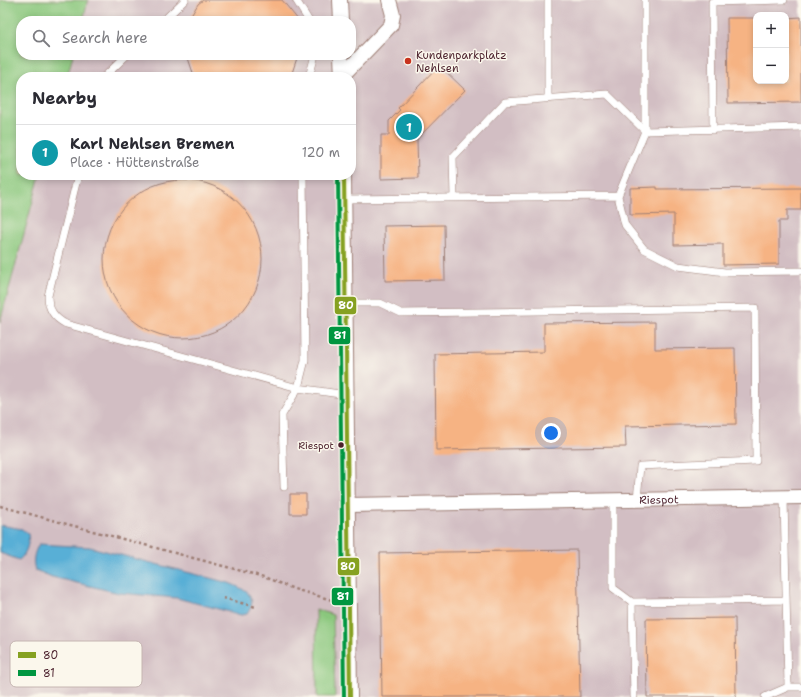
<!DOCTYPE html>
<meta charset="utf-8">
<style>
:root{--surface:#fff;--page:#f2f2f3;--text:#2b2b33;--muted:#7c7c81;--line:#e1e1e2;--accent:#c8321e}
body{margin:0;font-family:"Shantell Sans",sans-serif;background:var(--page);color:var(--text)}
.controls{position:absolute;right:12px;top:12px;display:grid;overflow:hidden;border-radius:8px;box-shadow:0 2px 6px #0003}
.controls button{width:36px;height:36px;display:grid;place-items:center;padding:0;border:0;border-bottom:1px solid var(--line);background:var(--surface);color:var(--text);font:20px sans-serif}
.you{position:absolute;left:551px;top:433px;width:14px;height:14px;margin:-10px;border:3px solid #fff;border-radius:50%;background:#1a73e8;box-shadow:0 0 0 6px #1a73e833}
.badge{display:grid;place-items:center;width:26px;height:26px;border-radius:50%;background:var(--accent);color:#fff;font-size:13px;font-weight:700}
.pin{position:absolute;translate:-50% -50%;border:2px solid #fff;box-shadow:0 1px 4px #0006}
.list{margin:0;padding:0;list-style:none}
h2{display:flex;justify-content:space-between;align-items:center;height:52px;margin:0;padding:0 16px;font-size:17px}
h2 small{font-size:13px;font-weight:400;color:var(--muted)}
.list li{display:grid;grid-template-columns:26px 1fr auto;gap:12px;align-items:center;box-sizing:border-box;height:56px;padding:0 16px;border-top:1px solid var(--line)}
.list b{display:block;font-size:15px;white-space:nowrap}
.list p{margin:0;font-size:13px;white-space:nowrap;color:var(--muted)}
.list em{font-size:13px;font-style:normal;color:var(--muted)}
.icon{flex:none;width:22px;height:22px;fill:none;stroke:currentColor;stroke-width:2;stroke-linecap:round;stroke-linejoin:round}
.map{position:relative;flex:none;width:801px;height:697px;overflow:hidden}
.search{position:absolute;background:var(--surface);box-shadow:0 2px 6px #0003;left:16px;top:16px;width:340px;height:44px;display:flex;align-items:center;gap:10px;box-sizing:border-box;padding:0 14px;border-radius:16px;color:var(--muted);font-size:15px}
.panel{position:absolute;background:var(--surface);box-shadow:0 2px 6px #0003;left:16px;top:72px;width:340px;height:108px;border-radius:16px}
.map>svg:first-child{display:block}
.industrial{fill:#d2bec3;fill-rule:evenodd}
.green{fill:#8ac77d;stroke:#6a7354}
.water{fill:#59afd6;stroke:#526780}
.building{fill:#f6b383}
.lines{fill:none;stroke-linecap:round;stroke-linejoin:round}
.service-casing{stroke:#9e7f76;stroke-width:8}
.minor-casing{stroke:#9e7f76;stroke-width:16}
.path{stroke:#9e7f76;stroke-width:2.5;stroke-dasharray:3 3;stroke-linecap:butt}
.service{stroke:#fff;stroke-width:7}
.minor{stroke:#fff;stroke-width:14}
.bus-1-casing{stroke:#fbf7ec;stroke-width:7}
.bus-2-casing{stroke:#fbf7ec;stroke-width:7}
.bus-1{stroke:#86a121;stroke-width:4}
.bus-2{stroke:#009640;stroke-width:4}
.poi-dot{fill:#c8321e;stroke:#fbf7ec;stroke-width:1.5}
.bus-dot{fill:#4a1f2b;stroke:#fbf7ec;stroke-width:1.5}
.labels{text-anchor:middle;stroke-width:3;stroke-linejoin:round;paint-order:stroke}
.bus-label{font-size:10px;fill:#4a1f2b;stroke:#fbf7ec;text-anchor:end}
.poi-label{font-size:11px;fill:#4a1f2b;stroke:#fbf7ec;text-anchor:start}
.street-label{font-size:11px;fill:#4a1f2b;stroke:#fbf7ec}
.key{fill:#fbf7ec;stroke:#c6b6b2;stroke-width:1}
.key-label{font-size:11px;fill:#4a1f2b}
.line-badge{stroke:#fbf7ec;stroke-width:1.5}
.badge-label{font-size:11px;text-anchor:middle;font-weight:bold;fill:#fff}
</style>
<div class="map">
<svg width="801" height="697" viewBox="0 0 801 697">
<rect width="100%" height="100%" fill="#fbf7ec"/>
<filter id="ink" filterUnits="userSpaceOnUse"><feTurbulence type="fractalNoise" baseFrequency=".025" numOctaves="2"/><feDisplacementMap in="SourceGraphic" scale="8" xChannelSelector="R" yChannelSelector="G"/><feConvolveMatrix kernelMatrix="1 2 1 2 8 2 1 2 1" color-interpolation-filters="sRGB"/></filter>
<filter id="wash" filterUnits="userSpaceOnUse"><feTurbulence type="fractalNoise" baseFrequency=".012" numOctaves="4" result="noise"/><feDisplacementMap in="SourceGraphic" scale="16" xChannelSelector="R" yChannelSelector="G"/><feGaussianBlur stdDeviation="0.9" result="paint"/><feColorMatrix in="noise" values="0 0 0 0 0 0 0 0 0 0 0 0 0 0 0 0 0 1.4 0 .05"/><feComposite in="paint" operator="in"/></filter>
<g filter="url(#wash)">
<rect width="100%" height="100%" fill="#f2dfc1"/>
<path class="industrial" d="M0 0H801V697H0ZM756 15H786V81H756ZM21 21H351V55H21ZM21 77H351V175H21Z"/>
<path class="green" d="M0 0H88L83 21H21V55H73L67 77H21V175H40L0 322Z
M316 609 333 615 335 697H317Z"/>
<path class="water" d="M0 525 22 529 28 534C30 542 26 555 19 560L0 553Z
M39 544 90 547 229 583C244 589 260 596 247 614L241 615 177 598 119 593 52 577 35 570C32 561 34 552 39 544Z"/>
<g id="blocks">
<path class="building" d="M203 0H282L299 21H188L198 4Z
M801 17V102L728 103 727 18H756V81H786V18Z
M187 55H298L292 73 288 77H197L193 73Z
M439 65 465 90 417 139 418 178 381 179V135H389V121L400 110 398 108Z
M104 259a79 79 0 1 1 158 0a79 79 0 1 1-158 0Z
M657 187V189L801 188V210H787V221H779V264L723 265V244L674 245V214L630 215V188Z
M444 225 445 280 385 281 384 226Z
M655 322V349L735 348 736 424 625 426 626 447 436 450 435 354 544 352V323Z
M290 494H306V514H290Z
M577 550 580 697H382L380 553Z
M735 618 736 697H647L646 619Z"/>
</g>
</g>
<g filter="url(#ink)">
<use href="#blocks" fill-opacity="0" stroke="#9e7f76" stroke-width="1"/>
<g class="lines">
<defs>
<path id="service" d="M296 0 309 21
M548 0V98
M163 21 185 0
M104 77 127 55
M309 77 315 55
M713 130 712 2 784 0
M78 175 48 296C48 309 54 318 66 324L298 388 347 395
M618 196 625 225 644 249 678 266 725 272 801 271
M454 198 453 157 505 102 607 94 645 131 801 127
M344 199 618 196 645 131V0
M346 303H380L401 313 755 308 756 461 640 466 637 500
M284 487 282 415 298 388 305 360 303 175
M613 500V588L632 602 786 600
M632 602 634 697
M788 687H801
M765 697 788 687 784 497"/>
<g id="minor">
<path d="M340 0 341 21"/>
<path d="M341 55 342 77"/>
<path d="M342 76 391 25 393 15 389 0"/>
<path d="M344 175 350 697"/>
<path id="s1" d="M349 505 801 497"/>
</g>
</defs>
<use href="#service" class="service-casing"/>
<use href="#minor" class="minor-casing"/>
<path class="path" d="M0 506 264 577 294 589 332 600
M223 598 256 607"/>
<use href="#service" class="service"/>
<use href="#minor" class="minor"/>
<defs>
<path id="bus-1" d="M344 175 350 697"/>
<path id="bus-2" d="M338 175 344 697"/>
</defs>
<use href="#bus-1" class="bus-1-casing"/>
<use href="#bus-2" class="bus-2-casing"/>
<use href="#bus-1" class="bus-1"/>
<use href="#bus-2" class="bus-2"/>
</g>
</g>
<circle class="poi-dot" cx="408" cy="61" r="4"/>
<circle class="bus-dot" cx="341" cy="445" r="3.5"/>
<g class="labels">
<g class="bus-label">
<text x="334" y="449">Riespot</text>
</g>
<g class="poi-label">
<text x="416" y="59">Kundenparkplatz<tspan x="416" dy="13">Nehlsen</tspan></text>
</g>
<g class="street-label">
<text dy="4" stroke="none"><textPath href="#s1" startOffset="310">Riespot</textPath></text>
</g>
</g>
<rect x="10" y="641" width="132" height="46" rx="6" class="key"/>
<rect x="18" y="652" width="18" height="6" fill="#86a121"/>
<rect x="18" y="670" width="18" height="6" fill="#009640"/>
<g class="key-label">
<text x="43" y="659">80</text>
<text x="43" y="677">81</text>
</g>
<g class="line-badge">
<rect x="334" y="296" width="23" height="19" rx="4" fill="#86a121"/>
<rect x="328" y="326" width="23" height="19" rx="4" fill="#009640"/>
<rect x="337" y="557" width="23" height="19" rx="4" fill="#86a121"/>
<rect x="331" y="587" width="23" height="19" rx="4" fill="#009640"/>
</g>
<g class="badge-label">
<text x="346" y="309">80</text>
<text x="340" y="339">81</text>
<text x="348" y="570">80</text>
<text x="343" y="600">81</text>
</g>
</svg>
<div class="controls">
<button>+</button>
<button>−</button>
</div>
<div class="you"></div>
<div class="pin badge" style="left:409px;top:127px;background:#0f9aa8">1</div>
<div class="search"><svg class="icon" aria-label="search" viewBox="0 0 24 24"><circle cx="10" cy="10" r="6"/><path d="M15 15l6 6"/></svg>Search here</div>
<section class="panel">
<h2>Nearby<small></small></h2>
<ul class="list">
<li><span class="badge" style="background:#0f9aa8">1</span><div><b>Karl Nehlsen Bremen</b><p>Place · Hüttenstraße</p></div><em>120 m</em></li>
</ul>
</section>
</div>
